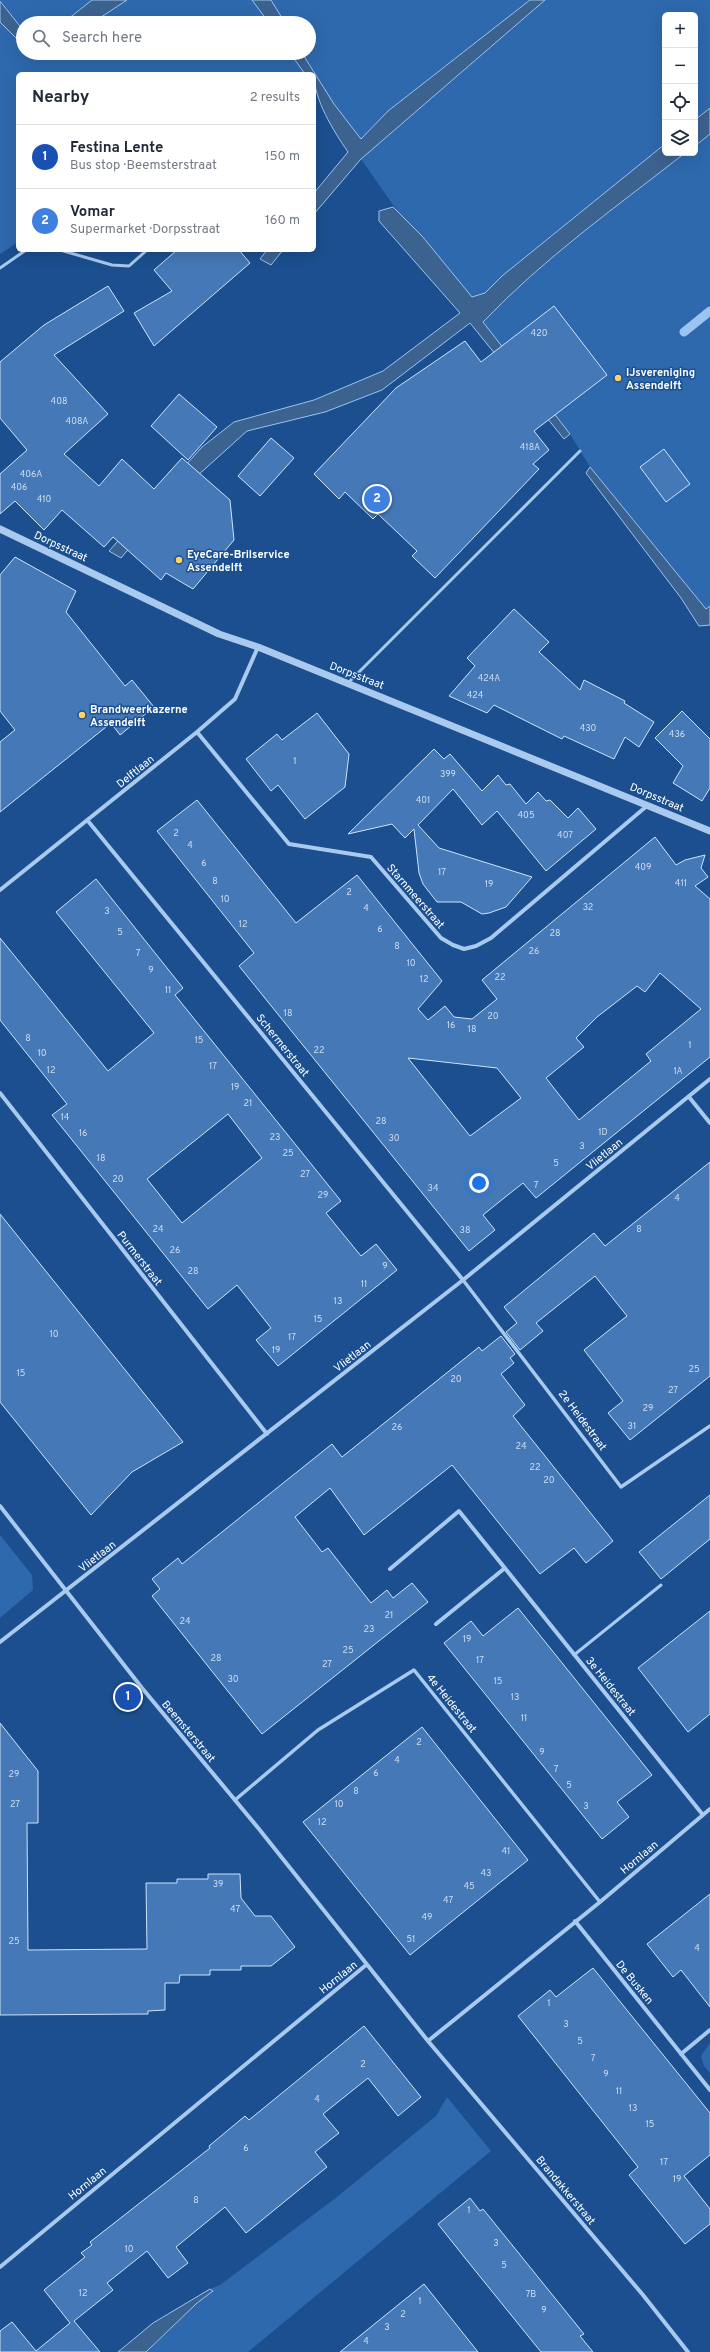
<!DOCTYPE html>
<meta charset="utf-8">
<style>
:root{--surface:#fff;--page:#f2f2f3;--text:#1f2937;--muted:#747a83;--line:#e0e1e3;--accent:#d93025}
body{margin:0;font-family:Overpass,sans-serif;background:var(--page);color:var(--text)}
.controls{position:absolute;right:12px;top:12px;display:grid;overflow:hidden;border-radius:6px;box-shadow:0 4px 16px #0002}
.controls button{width:36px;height:36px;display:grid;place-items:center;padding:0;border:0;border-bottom:1px solid var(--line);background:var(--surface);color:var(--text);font:20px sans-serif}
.you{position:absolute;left:479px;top:1183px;width:14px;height:14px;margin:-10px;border:3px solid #fff;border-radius:50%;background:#1a73e8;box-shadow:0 0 0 6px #1a73e833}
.badge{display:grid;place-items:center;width:26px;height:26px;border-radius:50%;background:var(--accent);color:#fff;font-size:13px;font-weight:700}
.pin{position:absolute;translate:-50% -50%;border:2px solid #fff;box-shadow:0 1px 4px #0006}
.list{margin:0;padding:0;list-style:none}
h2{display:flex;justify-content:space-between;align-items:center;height:52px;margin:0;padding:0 16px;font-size:17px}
h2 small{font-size:13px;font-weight:400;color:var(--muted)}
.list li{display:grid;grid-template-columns:26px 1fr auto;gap:12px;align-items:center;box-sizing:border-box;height:64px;padding:0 16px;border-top:1px solid var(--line)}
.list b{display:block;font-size:15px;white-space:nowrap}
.list p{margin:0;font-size:13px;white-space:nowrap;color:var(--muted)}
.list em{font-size:13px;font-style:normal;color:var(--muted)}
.icon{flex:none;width:22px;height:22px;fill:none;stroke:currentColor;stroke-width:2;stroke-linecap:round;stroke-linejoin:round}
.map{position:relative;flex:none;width:710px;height:2352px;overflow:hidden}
.search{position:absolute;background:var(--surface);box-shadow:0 4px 16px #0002;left:16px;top:16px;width:300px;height:44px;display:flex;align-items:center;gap:10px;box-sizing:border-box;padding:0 14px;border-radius:22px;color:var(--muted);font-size:15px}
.panel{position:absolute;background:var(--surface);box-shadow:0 4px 16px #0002;left:16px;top:72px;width:300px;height:180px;border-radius:6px}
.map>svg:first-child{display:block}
.green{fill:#2e69ad}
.water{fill:#3c6290;stroke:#9cc4f0}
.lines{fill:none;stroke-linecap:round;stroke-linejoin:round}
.stream{stroke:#9cc4f0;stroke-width:9}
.building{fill:#4478b7;stroke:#cfe3fa;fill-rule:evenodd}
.service{stroke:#a9c9ee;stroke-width:3}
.pedestrian{stroke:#a9c9ee;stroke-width:3.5}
.minor{stroke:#a9c9ee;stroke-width:4}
.tertiary{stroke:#a9c9ee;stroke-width:7}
.poi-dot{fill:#ffd166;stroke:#1b4f8f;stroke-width:1.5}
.labels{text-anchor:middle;stroke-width:3;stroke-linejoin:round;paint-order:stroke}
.number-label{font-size:9px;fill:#d0dded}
.poi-label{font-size:11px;font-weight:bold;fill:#fff;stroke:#1b4f8f;text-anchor:start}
.street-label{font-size:11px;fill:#fff;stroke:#1b4f8f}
</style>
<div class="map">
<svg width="710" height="2352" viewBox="0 0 710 2352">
<rect width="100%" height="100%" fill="#1b4f8f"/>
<path class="green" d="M0 0H92L63 23H23V30Z
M127 0H252L269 23H92Z
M271 0H530L388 111 361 139 334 104 302 53H309V23H285Z
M545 0H710V108L695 120V15H665V144L502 276 485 293 472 297 422 236 398 212 361 159Z
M0 22 23 45V53L34 55 41 53H290L305 74H18V242L0 254Z
M710 134V606L706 609 590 467 570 434 482 322C544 259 616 207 685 153H695V146Z
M0 1535 32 1575 33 1590 0 1618Z
M710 2043V2073L704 2066 701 2056Z
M447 2097 491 2151 248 2352H146L197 2303 213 2291 210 2289 220 2285 337 2197 436 2116Z"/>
<path class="water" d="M92 0H127L92 23H63Z
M252 0H271L285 23H269Z
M530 0H545L361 159 314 214V193L348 152C333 130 314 100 314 74H305L290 53H302L334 104 361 139 388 111Z
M0 1 23 30V45L0 22Z
M710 108V134L695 146V120Z
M665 144V153H685C616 207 544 258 483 322L570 434 564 439 470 323 382 390 325 412 247 431 166 504 121 558 109 551 202 447 234 422 314 400 383 371 460 313 379 221V211L393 207 422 236 472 297 485 293 502 276Z
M267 250H283L271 265 260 259Z
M590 467 706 609 710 606V625L699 626 681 598 586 473Z
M210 2289 213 2291 197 2303 146 2352H118L153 2323Z"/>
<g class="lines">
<path class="stream" d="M684 332 710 311"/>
</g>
<path class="building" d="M177 250H239L250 263 154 346 134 313 172 291 154 270Z
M108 286 124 311 54 355 108 414 64 454 99 486 122 459 154 489 182 458 230 500 234 540 193 589 166 573 161 580 113 537 104 547 62 510 44 530 15 501 0 514V474L27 450 0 418V362L44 325Z
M554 306 607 375 534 431 549 450 533 464 539 469 435 578 412 556 417 551 378 514 373 519 345 492 339 499 314 474 396 388 465 341 481 362Z
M179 394 217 427 188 460 151 426Z
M271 438 294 458 260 496 238 476Z
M664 449 690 484 666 502 640 467Z
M15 557 76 591 66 612 125 686 132 680 154 707 120 735 111 723 0 812V742L15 730 0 711V575Z
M514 609 549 642 539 652 580 690 584 680 625 701 624 703 654 722 639 747 625 737 614 759 564 736 562 739 494 705 487 713 449 696 475 666 467 658Z
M682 711 710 739V788L702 801 673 783 683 766 655 738Z
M317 713 349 754 345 787 305 819 278 785 271 791 246 759 277 734 282 740Z
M434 749 444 759 450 754 482 791 498 775 506 785 510 784 526 804 538 792 546 801 550 800 568 818 578 808 596 829 546 871 497 811 482 825 453 789 418 825 439 848 532 877 506 907 489 913 482 914 461 902H437L423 884 419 873 414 829 405 838 392 824 348 834Z
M197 800 296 923 357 875 442 981 418 1009 428 1020 445 1006 454 1017 472 1019 497 999 482 980 655 837 676 865 685 860 705 855 701 868 708 877 695 886 710 899V1057L536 1198 523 1183 504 1198 483 1215 495 1230 469 1251 239 966 254 953 157 831ZM660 973 701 1009 646 1054 651 1061 579 1120 546 1078 584 1047 576 1038 597 1017 637 986 645 992ZM408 1058 497 1068 521 1098 470 1136Z
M96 879 183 988 175 995 341 1201 326 1213 361 1256 376 1244 397 1270 278 1366 256 1340 271 1328 237 1285 208 1309 52 1115 67 1104 0 1020V938L108 1071 154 1033 56 912ZM228 1114 262 1158 182 1223 147 1179Z
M710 1162V1376L630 1440 608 1413 623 1401 584 1350 627 1316 595 1276 536 1323 543 1331 520 1350 506 1332 517 1323 504 1307 594 1233 605 1246Z
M0 1214 183 1442 132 1472 91 1515 0 1402Z
M501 1336 515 1354 510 1358 514 1363 501 1374 525 1405 513 1416 613 1541 586 1563 574 1548 540 1574 452 1465 364 1535 330 1488 295 1517 322 1552 328 1548 371 1603 387 1590 393 1598 412 1583 428 1602 262 1734 152 1596 160 1589 152 1579 178 1558 182 1564 332 1444 342 1457 479 1347 482 1351Z
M710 1495V1539L661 1579 639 1552Z
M518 1608 652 1775 617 1802 629 1817 602 1839 444 1643 471 1621 483 1636Z
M710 1611V1714L688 1732 638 1668Z
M0 1723 38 1771V1823H27L28 1950 147 1949 146 1883H177V1879H208V1874H240L241 1898 255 1916H271L295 1947 271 1966H241V1970H210V1975H180L179 1983H165V2010L148 2011V2014L0 2015Z
M422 1727 528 1860 410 1955 303 1822Z
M710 1894V2007L681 1970 673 1977 647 1944Z
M593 1968 710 2113V2155L684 2176 710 2209V2224L685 2244 629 2175 638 2167 518 2016 550 1990 556 1997Z
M364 2026 421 2097 398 2116 368 2078 323 2114 339 2133 315 2152 327 2167 246 2233 225 2207 176 2247 188 2263 168 2278 147 2251 107 2283 113 2290 74 2321 100 2352H0V2331L12 2322 36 2351 70 2323 44 2290 85 2257 81 2253 92 2245 90 2242 210 2148 209 2146 245 2116 249 2120Z
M470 2198 480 2211 483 2209 584 2334 580 2336 593 2352H541L465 2258 438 2224Z
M424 2284 478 2352H340L372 2326Z"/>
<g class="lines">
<path class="service" d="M60 250 112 265 129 266 147 250
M0 268 26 250
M348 683 580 451
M574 1655 661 1585"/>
<path class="pedestrian" d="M463 1280 621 1487 710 1426
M235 1800 318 1730 414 1670 600 1902"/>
<path class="minor" d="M197 732 289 844 371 857 441 938 453 945 464 949 476 946 491 938 648 805
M88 821 463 1280
M0 890 197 732 235 699 258 647
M0 1093 267 1434
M689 1097 710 1123
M0 1506 142 1688 259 1829 428 2041 600 1902 710 1809
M390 1569 459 1511 703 1815
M436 1624 505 1568
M0 1642 463 1280 710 1079
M575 1921 710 2090
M428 2041 643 2295 688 2352
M681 2054 710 2030
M0 2267 366 1965"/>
<path class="tertiary" d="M0 529 219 634 258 647 710 831"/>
</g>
<g class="poi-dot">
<circle cx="618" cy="378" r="4"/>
<circle cx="179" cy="560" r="4"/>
<circle cx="82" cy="715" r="4"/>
</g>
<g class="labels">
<g class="number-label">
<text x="539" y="336">420</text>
<text x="59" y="404">408</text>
<text x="77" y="424">408A</text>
<text x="530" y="450">418A</text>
<text x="31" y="477">406A</text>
<text x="19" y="490">406</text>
<text x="44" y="502">410</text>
<text x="489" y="681">424A</text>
<text x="475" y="698">424</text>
<text x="588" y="731">430</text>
<text x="677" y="737">436</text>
<text x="295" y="764">1</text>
<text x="448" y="777">399</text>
<text x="423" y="803">401</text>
<text x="526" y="818">405</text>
<text x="176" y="836">2</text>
<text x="565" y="838">407</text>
<text x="190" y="848">4</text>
<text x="204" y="866">6</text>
<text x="643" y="870">409</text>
<text x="442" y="875">17</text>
<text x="215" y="884">8</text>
<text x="681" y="886">411</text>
<text x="489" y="887">19</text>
<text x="349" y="895">2</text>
<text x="225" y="902">10</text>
<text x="588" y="910">32</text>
<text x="366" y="911">4</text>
<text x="107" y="914">3</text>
<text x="243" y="927">12</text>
<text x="380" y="932">6</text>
<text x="120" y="935">5</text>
<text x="555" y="936">28</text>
<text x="397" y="949">8</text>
<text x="534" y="954">26</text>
<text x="138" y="956">7</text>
<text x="411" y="966">10</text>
<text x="151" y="973">9</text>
<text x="500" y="980">22</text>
<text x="424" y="982">12</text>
<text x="168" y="993">11</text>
<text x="288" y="1016">18</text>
<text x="493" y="1019">20</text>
<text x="451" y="1028">16</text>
<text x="472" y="1032">18</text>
<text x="28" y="1041">8</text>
<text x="199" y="1043">15</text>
<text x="690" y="1048">1</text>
<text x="319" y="1053">22</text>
<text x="42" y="1056">10</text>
<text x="213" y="1069">17</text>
<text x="51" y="1073">12</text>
<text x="678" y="1074">1A</text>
<text x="235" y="1090">19</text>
<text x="248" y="1106">21</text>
<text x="65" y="1120">14</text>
<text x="381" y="1124">28</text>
<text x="603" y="1135">1D</text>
<text x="83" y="1136">16</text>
<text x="275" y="1140">23</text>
<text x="394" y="1141">30</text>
<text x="582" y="1149">3</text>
<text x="288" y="1156">25</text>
<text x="101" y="1161">18</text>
<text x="556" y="1166">5</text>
<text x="305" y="1177">27</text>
<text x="118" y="1182">20</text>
<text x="536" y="1188">7</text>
<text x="433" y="1191">34</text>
<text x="323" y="1198">29</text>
<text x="677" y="1201">4</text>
<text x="158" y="1232">24</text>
<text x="639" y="1232">8</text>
<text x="465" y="1233">38</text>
<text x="175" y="1253">26</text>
<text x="385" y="1269">9</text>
<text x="193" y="1274">28</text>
<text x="364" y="1287">11</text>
<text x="338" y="1304">13</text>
<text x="318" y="1322">15</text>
<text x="54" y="1337">10</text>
<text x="292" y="1340">17</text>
<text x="276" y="1353">19</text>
<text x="694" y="1372">25</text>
<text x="21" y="1376">15</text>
<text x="456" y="1382">20</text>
<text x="673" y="1393">27</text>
<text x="648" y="1411">29</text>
<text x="632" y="1429">31</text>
<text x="397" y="1430">26</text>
<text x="521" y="1449">24</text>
<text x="535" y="1470">22</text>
<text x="549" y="1483">20</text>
<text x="389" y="1618">21</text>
<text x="185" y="1624">24</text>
<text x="369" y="1632">23</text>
<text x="467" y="1642">19</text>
<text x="348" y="1653">25</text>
<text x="216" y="1661">28</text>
<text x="480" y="1663">17</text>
<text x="327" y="1667">27</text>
<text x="233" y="1682">30</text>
<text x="498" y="1684">15</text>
<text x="515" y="1700">13</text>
<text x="524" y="1721">11</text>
<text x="419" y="1745">2</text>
<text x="542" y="1755">9</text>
<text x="397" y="1763">4</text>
<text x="556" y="1772">7</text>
<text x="376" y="1776">6</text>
<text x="14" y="1777">29</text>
<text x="569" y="1788">5</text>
<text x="356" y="1794">8</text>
<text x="15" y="1807">27</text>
<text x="339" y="1807">10</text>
<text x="586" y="1809">3</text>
<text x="322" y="1825">12</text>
<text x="506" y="1854">41</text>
<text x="486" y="1876">43</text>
<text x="218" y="1887">39</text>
<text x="469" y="1889">45</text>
<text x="448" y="1903">47</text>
<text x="235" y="1912">47</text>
<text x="427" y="1920">49</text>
<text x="411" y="1942">51</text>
<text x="14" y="1944">25</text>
<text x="697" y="1951">4</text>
<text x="549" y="2006">1</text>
<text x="566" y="2027">3</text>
<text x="580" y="2044">5</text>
<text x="593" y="2061">7</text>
<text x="363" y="2067">2</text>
<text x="606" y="2077">9</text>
<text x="619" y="2094">11</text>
<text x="317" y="2102">4</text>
<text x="633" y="2111">13</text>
<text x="650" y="2127">15</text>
<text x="246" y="2151">6</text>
<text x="664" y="2165">17</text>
<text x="677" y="2182">19</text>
<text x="196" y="2203">8</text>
<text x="469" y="2213">1</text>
<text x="496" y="2246">3</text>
<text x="129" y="2252">10</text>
<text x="504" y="2268">5</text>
<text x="83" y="2296">12</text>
<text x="531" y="2297">7B</text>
<text x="420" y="2304">1</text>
<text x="544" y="2313">9</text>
<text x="403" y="2317">2</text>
<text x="387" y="2330">3</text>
<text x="366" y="2344">4</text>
</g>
<g class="poi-label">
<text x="626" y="376">IJsvereniging<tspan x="626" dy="13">Assendelft</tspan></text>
<text x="187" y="558">EyeCare-Brilservice<tspan x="187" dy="13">Assendelft</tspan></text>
<text x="90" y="713">Brandweerkazerne<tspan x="90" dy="13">Assendelft</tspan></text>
</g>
<g class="street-label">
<text transform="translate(61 546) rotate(25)" y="4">Dorpsstraat</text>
<text transform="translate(357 675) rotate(21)" y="4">Dorpsstraat</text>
<text transform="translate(135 771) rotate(-39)" y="4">Delftlaan</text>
<text transform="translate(657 797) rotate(23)" y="4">Dorpsstraat</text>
<text transform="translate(416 896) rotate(49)" y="4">Starnmeerstraat</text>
<text transform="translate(283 1045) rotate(51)" y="4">Schermerstraat</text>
<text transform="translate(604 1154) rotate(-39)" y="4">Vlietlaan</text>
<text transform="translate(140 1258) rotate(52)" y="4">Purmerstraat</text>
<text transform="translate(352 1356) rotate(-38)" y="4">Vlietlaan</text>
<text transform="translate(583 1420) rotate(53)" y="4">2e Heidestraat</text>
<text transform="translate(97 1556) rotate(-38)" y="4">Vlietlaan</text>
<text transform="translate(611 1686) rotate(51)" y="4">3e Heidestraat</text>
<text transform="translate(452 1703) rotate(51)" y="4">4e Heidestraat</text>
<text transform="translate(189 1731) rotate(50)" y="4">Beemsterstraat</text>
<text transform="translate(639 1857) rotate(-40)" y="4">Hornlaan</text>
<text transform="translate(338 1977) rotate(-39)" y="4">Hornlaan</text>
<text transform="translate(635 1982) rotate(51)" y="4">De Busken</text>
<text transform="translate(87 2183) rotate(-39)" y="4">Hornlaan</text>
<text transform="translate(566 2190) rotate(50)" y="4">Brandakkerstraat</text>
</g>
</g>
</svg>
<div class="controls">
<button>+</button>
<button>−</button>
<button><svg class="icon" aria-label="locate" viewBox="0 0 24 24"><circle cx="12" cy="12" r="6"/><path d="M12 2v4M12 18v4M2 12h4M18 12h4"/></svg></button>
<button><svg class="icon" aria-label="layers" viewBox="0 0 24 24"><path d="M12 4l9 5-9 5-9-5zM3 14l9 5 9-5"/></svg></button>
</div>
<div class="you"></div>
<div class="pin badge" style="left:128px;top:1697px;background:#1a4fb4">1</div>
<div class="pin badge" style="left:377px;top:499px;background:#3f7fe0">2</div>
<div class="search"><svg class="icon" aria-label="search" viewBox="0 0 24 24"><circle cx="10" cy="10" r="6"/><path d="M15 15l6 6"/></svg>Search here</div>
<section class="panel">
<h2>Nearby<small>2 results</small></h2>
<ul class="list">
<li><span class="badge" style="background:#1a4fb4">1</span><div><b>Festina Lente</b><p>Bus stop · Beemsterstraat</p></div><em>150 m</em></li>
<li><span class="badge" style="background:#3f7fe0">2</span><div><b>Vomar</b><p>Supermarket · Dorpsstraat</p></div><em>160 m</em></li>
</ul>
</section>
</div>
